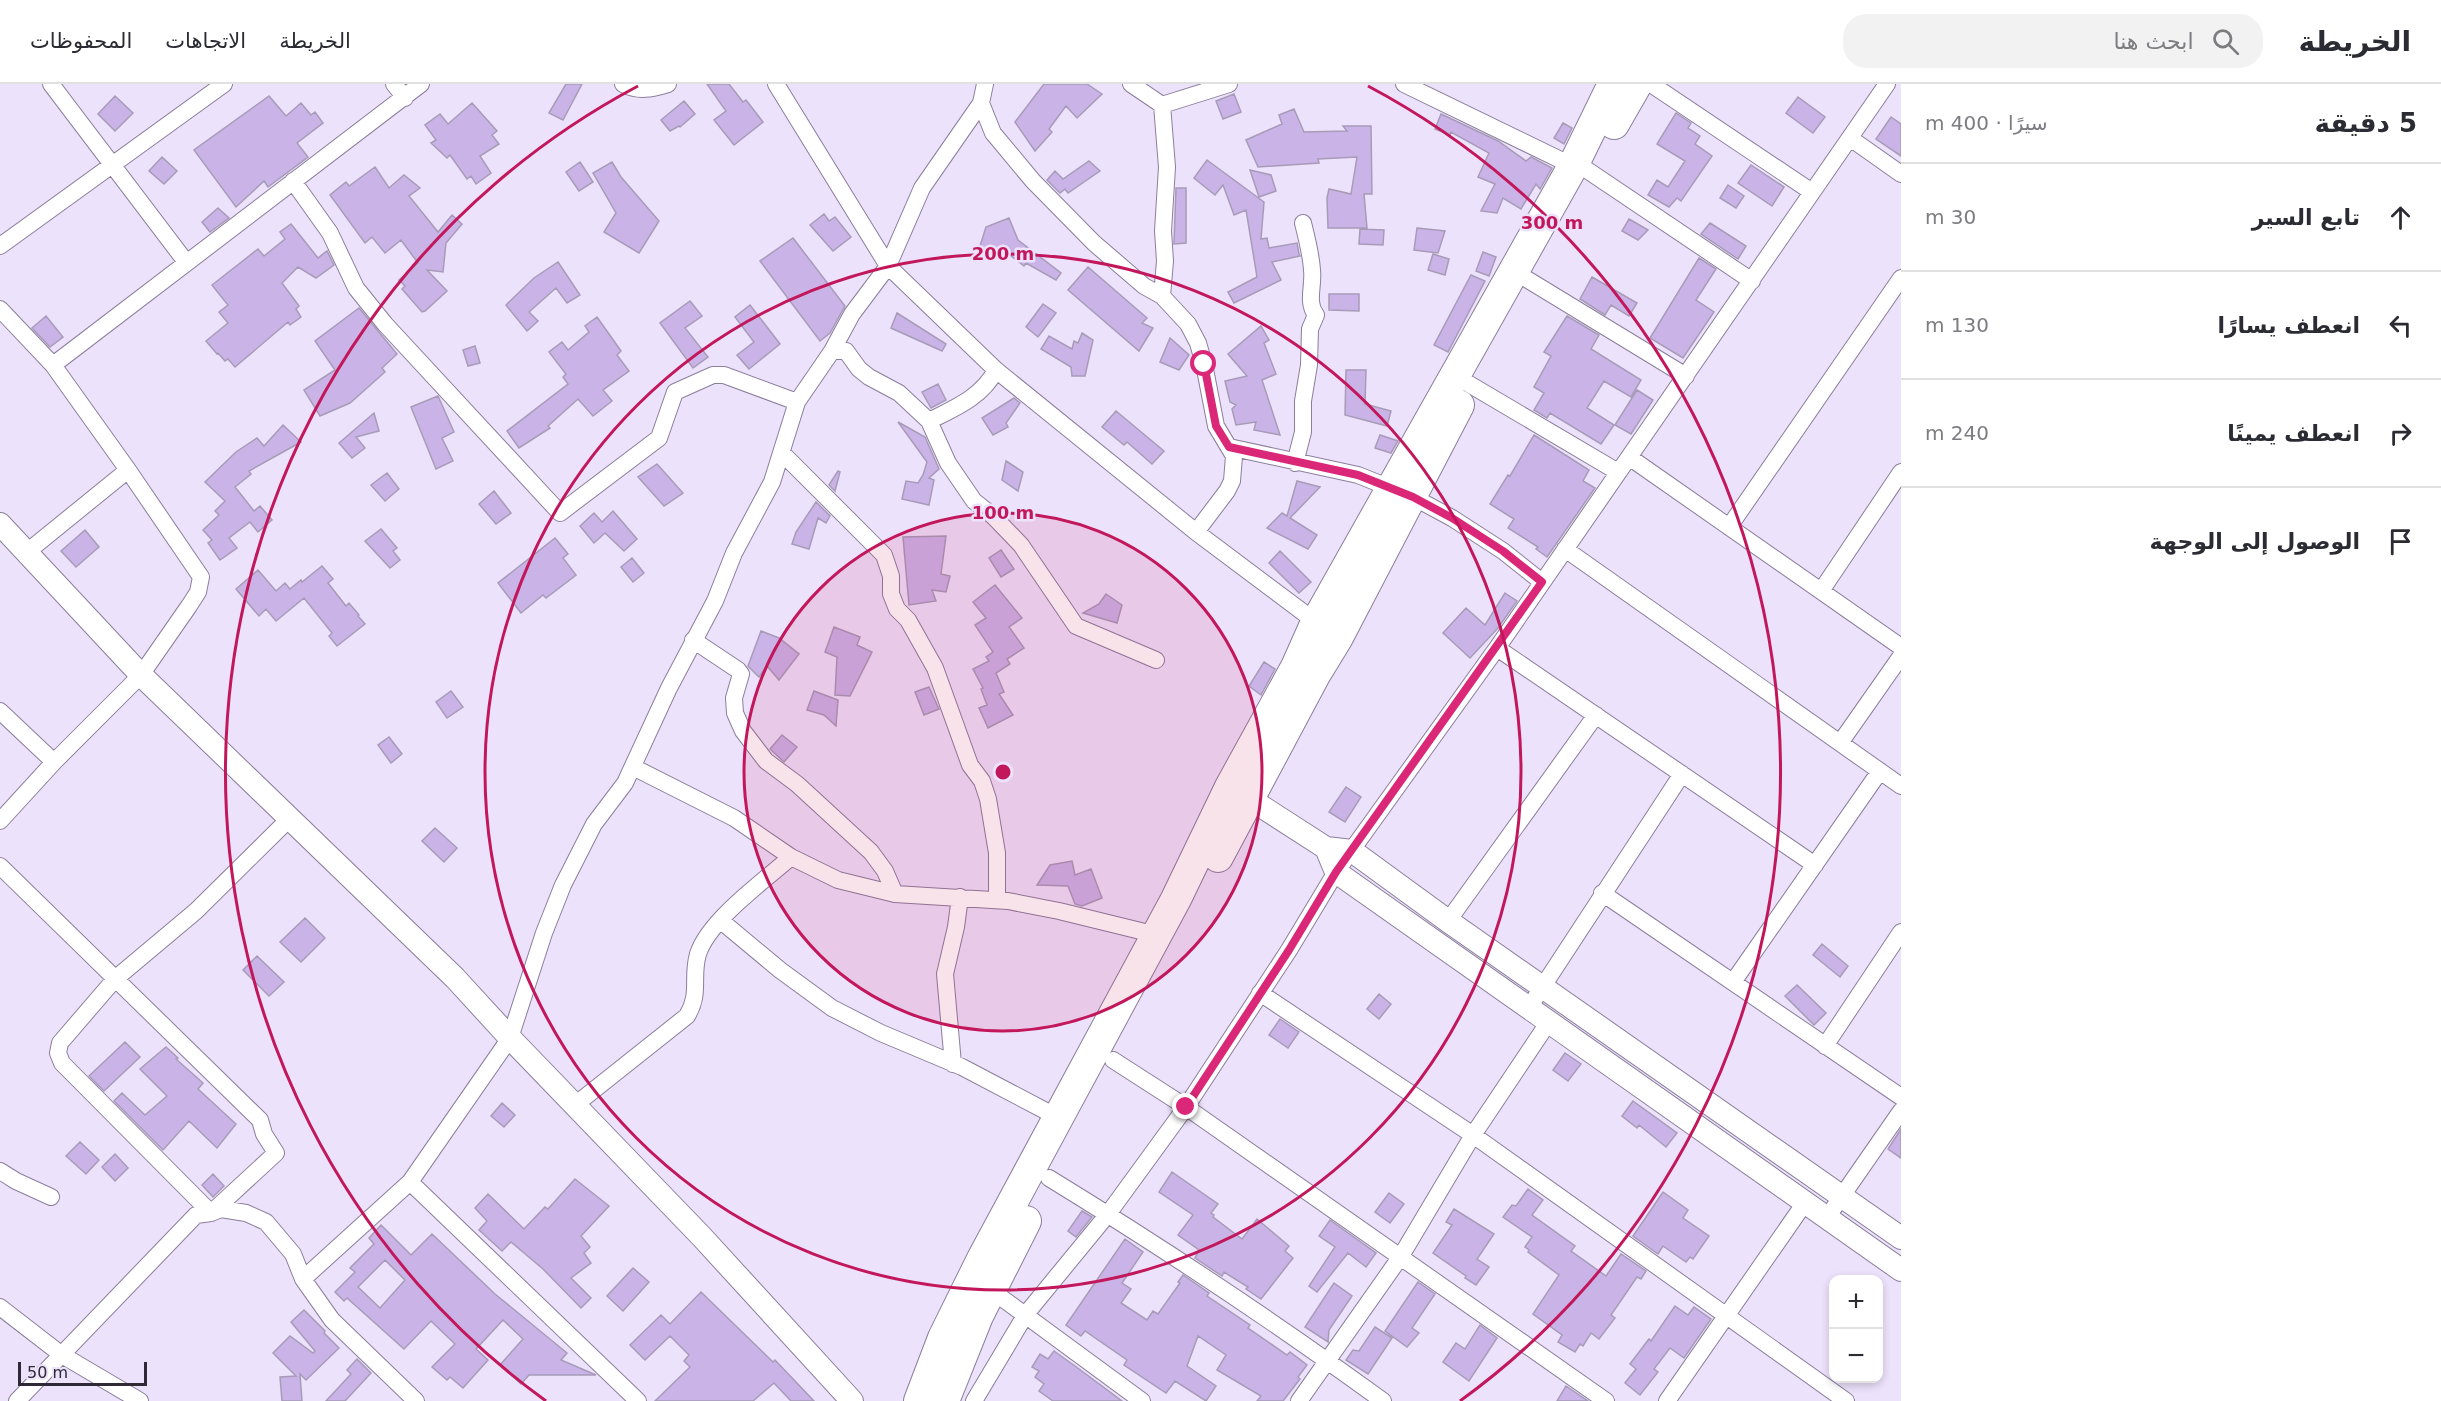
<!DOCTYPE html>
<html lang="ar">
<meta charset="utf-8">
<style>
:root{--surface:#fff;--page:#f2f2f3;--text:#2b2b33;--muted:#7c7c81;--line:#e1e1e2}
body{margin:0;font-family:"DejaVu Sans",Vazirmatn,sans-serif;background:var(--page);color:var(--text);direction:rtl}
.controls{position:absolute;right:18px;bottom:18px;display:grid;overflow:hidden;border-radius:12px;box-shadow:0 3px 9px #0003}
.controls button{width:54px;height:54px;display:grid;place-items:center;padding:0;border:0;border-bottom:2px solid var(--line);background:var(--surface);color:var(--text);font:30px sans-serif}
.scale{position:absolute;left:18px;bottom:15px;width:129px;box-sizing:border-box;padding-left:6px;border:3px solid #2e2935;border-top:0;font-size:16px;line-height:21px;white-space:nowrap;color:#2e2935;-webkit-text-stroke:4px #ede2fc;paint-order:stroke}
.stop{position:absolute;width:18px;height:18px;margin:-14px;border:4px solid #db2777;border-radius:50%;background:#fff}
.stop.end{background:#db2777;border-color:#fff;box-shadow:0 2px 6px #0008}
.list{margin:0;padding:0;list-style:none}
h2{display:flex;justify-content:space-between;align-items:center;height:78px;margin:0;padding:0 24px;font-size:26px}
h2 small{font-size:20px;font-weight:400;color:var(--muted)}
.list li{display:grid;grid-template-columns:39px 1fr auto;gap:18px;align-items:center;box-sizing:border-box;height:108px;padding:0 24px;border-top:2px solid var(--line)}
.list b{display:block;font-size:22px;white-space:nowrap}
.list em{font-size:20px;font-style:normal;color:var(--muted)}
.icon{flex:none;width:33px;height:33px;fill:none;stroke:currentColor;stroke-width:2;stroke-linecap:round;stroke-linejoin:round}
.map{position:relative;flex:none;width:1901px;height:1317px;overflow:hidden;direction:ltr}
header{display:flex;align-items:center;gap:36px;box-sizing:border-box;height:84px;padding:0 30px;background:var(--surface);border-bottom:2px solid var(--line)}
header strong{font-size:28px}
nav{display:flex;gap:33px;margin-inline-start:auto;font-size:21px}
.search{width:420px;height:54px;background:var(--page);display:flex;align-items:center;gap:15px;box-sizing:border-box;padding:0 21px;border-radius:24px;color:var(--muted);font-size:22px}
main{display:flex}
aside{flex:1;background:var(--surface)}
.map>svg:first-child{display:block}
.building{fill:#cab4e7;stroke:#a79bb8;stroke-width:1.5;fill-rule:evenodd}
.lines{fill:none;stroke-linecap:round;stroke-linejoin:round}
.street-casing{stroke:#8b7e9b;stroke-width:18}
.secondary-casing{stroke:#8b7e9b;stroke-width:24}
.highway-casing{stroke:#8b7e9b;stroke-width:32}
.street{stroke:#fff;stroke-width:16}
.secondary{stroke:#fff;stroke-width:22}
.highway{stroke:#fff;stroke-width:30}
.route{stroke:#db2777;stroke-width:8}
.ring{fill:none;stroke:#c2185b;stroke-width:3}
.centre{fill:#c2185b;stroke:#ede2fc;stroke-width:3}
.ring-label{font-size:18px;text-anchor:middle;font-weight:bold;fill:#c2185b;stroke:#ede2fc;stroke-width:5;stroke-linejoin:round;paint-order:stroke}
</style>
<header>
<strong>الخريطة</strong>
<div class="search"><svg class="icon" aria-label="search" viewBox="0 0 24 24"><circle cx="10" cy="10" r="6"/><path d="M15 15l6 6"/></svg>ابحث هنا</div>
<nav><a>الخريطة</a><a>الاتجاهات</a><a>المحفوظات</a></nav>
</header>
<main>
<aside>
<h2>5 دقيقة<small>سيرًا · 400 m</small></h2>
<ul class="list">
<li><svg class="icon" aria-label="ahead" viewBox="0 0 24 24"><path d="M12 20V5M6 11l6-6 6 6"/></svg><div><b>تابع السير</b></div><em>30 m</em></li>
<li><svg class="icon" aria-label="left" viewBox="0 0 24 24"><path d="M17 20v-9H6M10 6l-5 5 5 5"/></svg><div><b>انعطف يسارًا</b></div><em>130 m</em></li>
<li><svg class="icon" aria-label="right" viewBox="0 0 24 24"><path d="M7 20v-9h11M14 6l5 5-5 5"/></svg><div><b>انعطف يمينًا</b></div><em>240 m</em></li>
<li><svg class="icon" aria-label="arrive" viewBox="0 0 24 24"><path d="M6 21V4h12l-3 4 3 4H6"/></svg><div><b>الوصول إلى الوجهة</b></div></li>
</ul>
</aside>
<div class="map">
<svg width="1901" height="1317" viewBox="0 0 1901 1317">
<rect width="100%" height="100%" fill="#ede2fc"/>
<path class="building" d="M566 0H582L563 36 549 29Z
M707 0H729L743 18 746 16 763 38 734 61 714 36 726 27Z
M1044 0H1087L1102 10 1077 34 1066 22 1049 45 1052 48 1035 67 1015 38Z
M1234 10 1241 28 1223 35 1216 17Z
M115 12 133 29 115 47 98 30Z
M269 12 286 32 301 19 311 31 315 28 323 39 297 59 308 73 268 103 264 97 236 123 194 66Z
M1798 13 1825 33 1813 49 1786 29Z
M684 17 695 30 680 43 679 42 670 47 661 36Z
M472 19 497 47 492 51 499 60 480 72 491 89 476 100 471 92 467 95 450 71 447 74 431 59 436 56 425 41 440 30 448 40Z
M1294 25 1304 48 1347 47 1343 42H1371L1372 110H1364L1367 144H1328L1327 114 1329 105 1351 110 1357 73 1318 75 1319 79 1258 83 1246 56 1282 40 1279 31Z
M1676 29 1691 39 1688 44 1700 52 1695 60 1712 72 1681 117 1677 114 1669 123 1648 111 1657 96 1668 103 1685 77 1657 60Z
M1441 30 1498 57 1526 77 1531 73 1552 84 1540 105 1536 100 1521 125 1503 114 1497 129 1481 127 1495 100 1478 93 1489 69 1451 48 1450 51 1435 45Z
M1891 33 1901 40V72L1876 55Z
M1563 39 1572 44 1564 60 1554 54Z
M162 73 177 87 164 100 149 87Z
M1207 76 1264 118 1261 155 1267 154 1269 164 1297 159 1299 170 1300 172 1272 178 1281 196 1234 219 1228 208 1257 193 1246 126 1234 131 1223 101 1215 111 1194 94Z
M1089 77 1100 87 1068 109 1065 105 1060 109 1047 96 1055 87 1063 95Z
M580 78 593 98 579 107 566 88Z
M612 78 621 93 659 137 639 169 604 148 616 129 593 89Z
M1751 81 1784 103 1772 122 1738 99Z
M375 83 389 104 404 91 420 104 409 112 438 148 452 131 462 140 446 159 443 188 427 186 447 207 425 227 422 228 402 205 405 202 399 196 418 179 401 156 385 169 372 153 365 159 330 111 346 98 349 102Z
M1250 86 1271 91 1276 107 1259 113Z
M1728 101 1744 112 1736 124 1720 114Z
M1176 104H1186V159L1174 160Z
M218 124 229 134 210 148 202 138Z
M824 130 829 137 835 133 851 153 833 167 810 141Z
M1009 134 1018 156 1061 189 1056 196 1026 179 1024 182 1007 169 1006 173 979 165 986 143Z
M1629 135 1648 146 1638 156 1622 147Z
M1710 139 1746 162 1738 175 1701 150Z
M291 140 318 174 327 167 334 181 316 194 298 183 282 199 299 222 296 225 301 233 290 241 288 238 235 283 228 275 225 277 218 269 217 270 206 257 228 239 219 228 228 221 212 201 258 165 264 172 285 155 280 148Z
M1417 144 1445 147 1438 169 1414 166Z
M1360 145 1384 146 1383 161 1359 160Z
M793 154 845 222 830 249 820 257 760 177Z
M1483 168 1496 173 1489 192 1476 187Z
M1433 170 1449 175 1445 191 1428 186Z
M1699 174 1716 185 1696 216 1714 228 1683 274 1650 254Z
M558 178 580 211 567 219 556 204 529 228 538 237 527 247 506 221 534 194Z
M1088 183 1147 234 1142 239 1153 244 1139 267 1068 206Z
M1471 191 1485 197 1448 268 1434 261Z
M1592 193 1637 219 1629 232 1611 221 1605 231 1580 215Z
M1329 210H1359V227L1329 226Z
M690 217 702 232 685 244 708 273 693 284 660 239Z
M1043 220 1056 229 1038 253 1026 243Z
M750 221 780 260 749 285 737 271 754 258 735 233Z
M359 224 397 270 382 284 385 288 350 319 320 332 304 306 335 286 315 257Z
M897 229 946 260 942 267 891 244Z
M46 232 63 253 50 263 32 244Z
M1567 232 1599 251 1591 265 1641 296 1631 313 1604 297 1587 324 1614 341 1601 360 1550 329 1547 334 1534 326 1544 309 1534 303 1551 272 1544 268Z
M597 233 621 267 617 271 629 287 603 306 612 317 593 332 578 315 548 342 550 344 519 364 507 347 568 300 563 293 566 290 549 268 562 258 568 266 589 248 585 242Z
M1261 242 1269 256 1264 259 1276 290 1262 296 1280 351 1254 346 1256 338 1236 341 1232 325 1236 321 1230 318 1225 297 1247 292 1228 270Z
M1082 249 1093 256 1085 292H1072L1071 283 1041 265 1049 252 1072 265 1074 257 1078 259Z
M1170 254 1189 271 1179 286 1160 278Z
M475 262 480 279 468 282 463 266Z
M1346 286H1366L1365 320 1391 327 1387 342 1345 331Z
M938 300 946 316 931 324 922 308Z
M1637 306 1653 316 1631 350 1615 341Z
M438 312 454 348 442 354 453 377 436 385 411 323Z
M1014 314 1020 319 1006 339 1008 343 993 351 982 334Z
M1116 327 1164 367 1152 380 1127 358 1124 361 1102 343Z
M374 329 379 347 356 353 365 364 352 374 339 359Z
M898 338 925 353 939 385 929 394 934 396 929 421 902 415 906 397 918 399 923 391 927 378Z
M283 341 301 358 249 387 251 390 235 403 254 427 260 422 272 436 258 448 250 438 229 454 237 464 220 476 208 459 212 456 203 446 219 431 215 427 225 417 205 398 236 368 257 354 264 362Z
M1380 351 1398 357 1391 369 1375 364Z
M1534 351 1589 386 1583 397 1595 404 1547 473 1536 465 1538 463 1508 444 1514 435 1490 420 1508 391 1510 392Z
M1006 377 1023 388 1018 407 1002 396Z
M657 380 683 409 664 422 638 393Z
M838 387 840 388 835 407 829 401Z
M387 389 399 405 385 417 371 401Z
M1297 397 1320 403 1290 434 1317 451 1308 465 1267 444 1282 429 1287 432Z
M494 407 511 429 496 440 479 420Z
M816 418 830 432 826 439 818 434 809 465 792 460 796 448Z
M613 427 637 455 624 467 605 449 594 459 580 442 594 429 602 438Z
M381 445 397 464 393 467 400 476 390 484 365 457Z
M85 446 99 463 76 483 61 467Z
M946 452 941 490 950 492 946 508 932 506 936 517 909 521 903 453Z
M555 454 568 470 563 474 576 491 546 514 543 511 521 529 498 499Z
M1001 466 1014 485 1001 493 989 474Z
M1280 467 1311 498 1299 509 1269 479Z
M632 474 644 489 633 498 621 483Z
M322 482 333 495 328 499 346 522 349 519 359 531 358 532 365 540 337 562 329 552 332 549 304 514 276 537 266 525 259 532 236 505 258 486 276 507 285 499 290 505 301 496 302 498Z
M995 501 1022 534 1009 543 1024 564 1007 575 1010 580 996 589 1004 608 999 610 1013 631 988 644 979 624 987 621 981 605 983 604 973 585 989 577 986 573 993 568 975 541 986 534 973 518Z
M1505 509 1517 517 1498 544 1470 574 1443 549 1466 524 1485 541Z
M1106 510 1122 521 1117 539 1083 529 1099 520Z
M834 543 860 553 857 561 872 568 850 612 835 611 837 573 825 568Z
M761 547 779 554 799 570 779 596 767 582 759 593 748 582Z
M1264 578 1275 585 1261 611 1249 602Z
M929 603 939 625 924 631 915 608Z
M451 607 463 623 447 634 436 618Z
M814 607 838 616 836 642 824 631 807 626Z
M782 651 797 663 784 678 770 665Z
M389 653 402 670 391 679 378 661Z
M1346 703 1361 713 1345 738 1329 728Z
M435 744 457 764 444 778 422 757Z
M1072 777 1075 791 1091 785 1102 814 1082 822 1075 820 1068 802 1037 801 1050 781Z
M305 834 325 854 301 878 280 858Z
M1822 860 1848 882 1840 893 1813 871Z
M257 872 284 898 269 912 243 886Z
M1797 901 1826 929 1814 941 1785 912Z
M1379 910 1391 920 1379 935 1367 925Z
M1280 935 1299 948 1288 964 1269 951Z
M125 958 140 973 104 1007 89 992Z
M166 963 178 974 176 975 203 999 198 1005 236 1040 217 1064 189 1037 163 1066 114 1017 122 1009 145 1031 167 1012 140 985Z
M1565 969 1581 980 1568 997 1553 986Z
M1633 1017 1677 1049 1666 1063 1639 1041 1637 1044 1622 1032Z
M502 1019 515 1031 504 1043 491 1032Z
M1901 1045V1074L1888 1065Z
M80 1058 99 1076 86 1090 66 1072Z
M115 1070 128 1084 115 1097 102 1083Z
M1172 1088 1218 1120 1211 1129 1214 1131 1213 1133 1242 1155 1257 1135 1289 1162 1285 1167 1293 1174 1261 1215 1246 1205 1248 1203 1224 1188 1222 1192 1195 1174 1199 1166 1178 1151 1193 1131 1159 1108Z
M213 1090 224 1102 213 1113 202 1101Z
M575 1095 609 1122 581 1152 590 1163 584 1169 591 1179 571 1194 591 1214 581 1224 543 1185 511 1158 502 1167 479 1146 487 1137 475 1124 488 1110 524 1145 545 1123 548 1125Z
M1528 1105 1543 1116 1532 1131 1575 1162 1571 1167 1606 1192 1621 1170 1646 1187 1641 1195 1637 1193 1611 1231 1615 1234 1599 1255 1591 1249 1583 1262 1580 1260 1575 1268 1558 1258 1562 1251 1533 1230 1559 1191 1528 1168 1529 1166 1525 1163 1532 1153 1503 1133 1512 1121 1516 1122Z
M1663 1108 1688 1126 1683 1134 1709 1152 1693 1175 1690 1173 1686 1178 1663 1162 1658 1170 1633 1152Z
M1389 1109 1404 1120 1390 1139 1375 1128Z
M1454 1125 1494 1150 1477 1175 1489 1183 1476 1201 1465 1194 1466 1192 1433 1169 1452 1141 1446 1138Z
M1082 1127 1092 1133 1076 1153 1068 1147Z
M1330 1136 1376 1169 1366 1183 1348 1169 1317 1208 1309 1202 1335 1163 1319 1152Z
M381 1141 411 1171 432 1150 495 1210 567 1269 561 1276 596 1291H529L521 1300 500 1281 523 1255 503 1236 476 1265 488 1276 463 1304 450 1293 447 1296 432 1283 455 1260 431 1237 404 1265 347 1214 344 1217 335 1208 355 1188 350 1184 374 1160 369 1154ZM385 1176 405 1196 380 1224 358 1203Z
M1125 1155 1143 1168 1122 1199 1131 1205 1121 1219 1147 1236 1153 1227 1158 1230 1180 1199 1178 1198 1183 1191 1209 1209 1207 1212 1250 1241 1248 1244 1287 1271 1290 1268 1307 1281 1298 1293 1300 1295 1283 1317H1257L1261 1312 1217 1286 1226 1271 1198 1252 1187 1282 1216 1302 1206 1317 1175 1297 1166 1309 1124 1281 1127 1276 1085 1247 1081 1252 1066 1241Z
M633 1184 649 1198 623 1227 607 1212Z
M1418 1198 1435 1210 1412 1244 1419 1249 1407 1263 1385 1247Z
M1334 1199 1352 1212 1329 1246 1328 1258 1305 1243Z
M701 1208 773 1278 775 1276 814 1317H791L774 1299 753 1317H655L690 1283 684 1277 689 1271 670 1252 645 1276 630 1261 661 1231 670 1240Z
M1675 1222 1688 1231 1694 1223 1711 1235 1684 1274 1670 1264 1654 1285 1658 1288 1640 1311 1625 1299 1636 1285 1630 1280 1649 1255 1651 1257Z
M304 1226 325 1247 324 1249 339 1264 306 1296 300 1290 302 1317H282L280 1293 296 1292 273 1269 290 1252 313 1269 315 1267 291 1238Z
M1480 1241 1497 1254 1469 1297 1443 1278 1456 1259 1465 1265Z
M1375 1243 1392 1254 1368 1290 1346 1276 1353 1266 1359 1267Z
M1054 1267 1075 1282 1122 1317H1053L1039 1307 1044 1300 1035 1293 1039 1287 1032 1283 1040 1270 1048 1275Z
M357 1275 371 1289 345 1317H326L351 1290 347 1286Z
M1566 1302 1588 1317H1557Z"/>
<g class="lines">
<defs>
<path id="street" d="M51 0 186 178
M394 0 405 14
M623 0C639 8 651 5 668 0
M776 0 888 182 996 286 1196 448 1320 541
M1131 0 1162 21
M1404 0 1573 82 1587 86 1752 197
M1651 0 1812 108
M981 19 993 49 1033 97 1094 159 1144 202 1162 212
M1162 21 1167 83 1163 147 1165 177 1162 212 1188 240 1198 259 1204 280 1216 342 1234 372 1232 397 1227 407 1196 448
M1162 21 1229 0
M1850 54 1901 90
M293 97 330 149 356 204 385 240 560 429 659 354 675 308 713 291H724L797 318
M0 162 224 0
M1525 194 1686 292
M0 225 53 281 128 386 201 493 198 508 189 522 141 591 54 678 0 737
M832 267H846L859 285 869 293 899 309 929 337 948 379 974 417 993 432 1021 461 1076 542 1156 576
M53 281 421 0
M1469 300 1618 388
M929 337C955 324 982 313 996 286
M1229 363 1358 391 1413 413 1452 434 1503 467 1542 498
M782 369 884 471 891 492V510L897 525 908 536 935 584 970 681 982 697 988 715 997 769V816
M1629 373 1901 563
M1295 379 1303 348V317L1309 281 1310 245 1316 231C1306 218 1314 202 1312 186 1311 170 1307 155 1303 139
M1729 443 1901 194
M1565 465 1901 702
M27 468 128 386
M1821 507 1901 388
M693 556 738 586 741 590 734 614 735 629 743 647 766 677 797 700 871 768 885 787 895 810
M1497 564 1815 781
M0 627 54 678
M1840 659 1901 572
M633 683 734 734 791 773 838 796 895 810 1008 817 1059 827 1157 851
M0 782 260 1036 264 1050 276 1069 211 1129
M1602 809 1901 1013
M720 836 780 886 832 924 881 949 962 983 1059 1034
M1448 837 1596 631
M1733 898 1880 687
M1260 909 1473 1051 1846 1317
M1528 925 1682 690
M1825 962 1901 848
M1113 976 1186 1023 1606 1317
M953 980 945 890 956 843 960 813
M575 1021 687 932C701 909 691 894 698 870 709 836 764 797 791 773
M0 1087 16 1097 51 1113
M1049 1094C1163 1164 1275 1238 1383 1317
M410 1098 638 1317
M211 1129 62 979 58 969 60 959 115 895 196 827 288 736
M1826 1135 1901 1027
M303 1195 410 1098 510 954 544 849 563 801 594 740 625 699 669 604 715 517 734 469 772 398 797 318 832 267 852 230 888 182 922 104 981 19 985 0
M991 1206 1142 1317
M0 1223 62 1271 140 1317
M17 1317 196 1131 211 1129 221 1125 246 1129 266 1138 293 1170 303 1195 332 1236 416 1317
M974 1317 1026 1230 1108 1130 1186 1023 1289 866 1336 788 1497 564 1887 0
M1299 1317 1401 1172 1473 1051 1548 939
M1667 1317 1804 1120"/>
<path id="secondary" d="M0 440 141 591 455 894 510 954 702 1153 852 1317
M1236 706 1326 764 1352 767 1448 837 1901 1154
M1326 764 1336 788 1901 1186"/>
<path id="highway" d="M1614 40 1637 0
M1218 773 1315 591 1337 555 1459 321
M919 1317 943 1254 983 1173 1176 815 1230 703 1296 583 1316 538 1573 82 1613 0
M944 1317 978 1232 1026 1137"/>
</defs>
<use href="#street" class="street-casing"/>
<use href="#secondary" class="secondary-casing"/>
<use href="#highway" class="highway-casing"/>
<use href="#street" class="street"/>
<use href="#secondary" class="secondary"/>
<use href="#highway" class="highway"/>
</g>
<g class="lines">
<path class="route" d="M1186 1023 1289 866 1336 788 1542 498 1503 467 1452 434 1413 413 1358 391 1229 363 1216 342 1204 280"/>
</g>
<circle cx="1003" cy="688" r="259" fill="#c2185b" fill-opacity=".12"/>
<g class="ring">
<circle cx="1003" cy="688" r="259"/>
<circle cx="1003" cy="688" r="518"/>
<path d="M546 1317A777 777 0 0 1 638 2M1368 2A777 777 0 0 1 1460 1317"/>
</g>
<circle cx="1003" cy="688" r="9" class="centre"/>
<g class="ring-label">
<text x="1552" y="145">300 m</text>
<text x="1003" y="176">200 m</text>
<text x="1003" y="435">100 m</text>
</g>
</svg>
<div class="controls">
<button>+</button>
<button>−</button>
</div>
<div class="scale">50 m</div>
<div class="stop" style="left:1204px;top:280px"></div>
<div class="stop end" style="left:1186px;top:1023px"></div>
</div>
</main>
